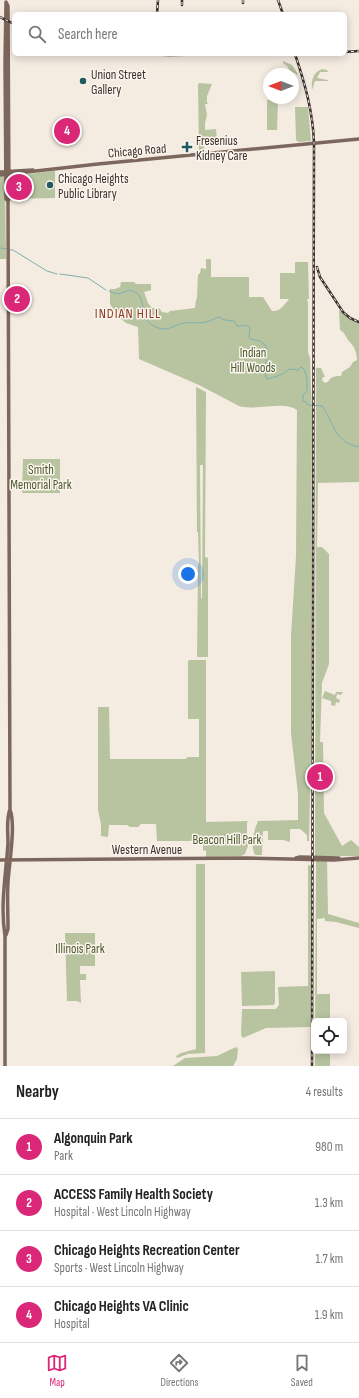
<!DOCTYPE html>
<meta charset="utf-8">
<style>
:root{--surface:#fff;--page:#f6f6f6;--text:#222;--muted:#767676;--line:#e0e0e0;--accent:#db2777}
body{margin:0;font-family:"Sofia Sans Condensed",sans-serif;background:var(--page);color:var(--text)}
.controls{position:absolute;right:12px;bottom:12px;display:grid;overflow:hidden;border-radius:6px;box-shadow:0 2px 10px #0003}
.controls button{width:36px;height:36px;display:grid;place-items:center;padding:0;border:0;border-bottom:1px solid var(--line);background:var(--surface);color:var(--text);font:20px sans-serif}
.compass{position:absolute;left:263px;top:68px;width:36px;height:36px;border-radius:50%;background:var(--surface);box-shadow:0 2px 10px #0003;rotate:270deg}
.you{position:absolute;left:188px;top:574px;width:14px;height:14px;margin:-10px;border:3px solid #fff;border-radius:50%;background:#1a73e8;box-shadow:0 0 0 6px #1a73e833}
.badge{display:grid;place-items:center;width:26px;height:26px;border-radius:50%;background:var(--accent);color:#fff;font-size:13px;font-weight:700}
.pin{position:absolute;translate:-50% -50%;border:2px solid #fff;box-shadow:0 1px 4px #0006}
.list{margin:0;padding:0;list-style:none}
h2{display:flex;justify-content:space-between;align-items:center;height:52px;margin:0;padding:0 16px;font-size:17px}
h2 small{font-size:13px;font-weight:400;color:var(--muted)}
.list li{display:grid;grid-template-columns:26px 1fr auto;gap:12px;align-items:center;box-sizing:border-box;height:56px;padding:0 16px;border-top:1px solid var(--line)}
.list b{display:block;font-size:15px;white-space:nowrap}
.list p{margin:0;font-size:13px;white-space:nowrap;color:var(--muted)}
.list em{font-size:13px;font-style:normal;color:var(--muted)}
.icon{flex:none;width:22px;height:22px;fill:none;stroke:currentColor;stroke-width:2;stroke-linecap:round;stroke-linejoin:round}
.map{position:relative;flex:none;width:359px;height:1066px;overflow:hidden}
.search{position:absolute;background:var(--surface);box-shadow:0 2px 10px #0003;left:12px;right:12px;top:12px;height:44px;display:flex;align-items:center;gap:10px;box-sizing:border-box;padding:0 14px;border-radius:6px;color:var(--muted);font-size:15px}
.sheet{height:276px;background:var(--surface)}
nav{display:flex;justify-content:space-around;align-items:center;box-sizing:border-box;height:56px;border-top:1px solid var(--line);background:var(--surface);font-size:11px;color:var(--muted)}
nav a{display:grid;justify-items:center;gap:2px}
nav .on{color:var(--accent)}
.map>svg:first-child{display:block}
.green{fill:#b8c4a0;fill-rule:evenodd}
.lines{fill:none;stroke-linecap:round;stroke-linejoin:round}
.stream{stroke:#7fb0b2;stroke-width:1}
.major{stroke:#7d675c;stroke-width:3.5}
.rail-casing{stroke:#3b302b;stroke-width:2.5}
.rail{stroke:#fbf5ee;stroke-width:1;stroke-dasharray:3;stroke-linecap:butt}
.poi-dot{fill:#1f5a5e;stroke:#fbf5ee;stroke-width:1.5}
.labels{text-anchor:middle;stroke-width:3;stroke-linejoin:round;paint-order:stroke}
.poi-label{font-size:13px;fill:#3b302b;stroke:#fbf5ee;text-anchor:start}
.street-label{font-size:13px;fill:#3b302b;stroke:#fbf5ee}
.park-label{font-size:13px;fill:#4a5a2e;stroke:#fbf5ee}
.neighbourhood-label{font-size:14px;letter-spacing:1px;fill:#8c3b22;stroke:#fbf5ee}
</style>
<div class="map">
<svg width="359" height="1066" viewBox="0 0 359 1066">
<rect width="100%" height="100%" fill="#f4ebe1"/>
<path class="green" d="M283 61 292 65 298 74 297 75 295 73 289 74 290 72 288 67 283 63Z
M322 69 327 70 328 72H320L317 78 328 80V81H315L312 90C311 81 313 72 322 69Z
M199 83 212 84 207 96V103L209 104H205L207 115 205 123V130L216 129 217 140 207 139 206 141H204V151L199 152 198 85Z
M267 96V100H278L277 130H267Z
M295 107H308L311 141 298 142 296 140Z
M53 171H55V198L11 199V178L12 176Z
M3 176 5 179 6 259H0V177Z
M206 259H211V277H249V297H263L272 311C280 312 284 305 289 299H280V273H295V262H308L309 299H307L308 303V352L310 358 312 414 311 753 309 841H307V835L300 829H290V842L283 840H268V831H263L262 855H255C250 845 254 830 258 821L298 820V794L291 733V636L296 556 297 410C284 400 254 411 239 406L199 385 139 359 138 327 126 323 118 316 110 304V289H115L120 287 121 282H134L136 284H151V290L144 292 148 303 152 308H159L162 312 168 313 170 311 195 308 196 300 197 298 198 275 200 273 201 268 206 269Z
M339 310 349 318 359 323V482L318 483 317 547H322L329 554V664L322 683 320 742H323L324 813 342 846 351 840 359 847V856H315L316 368H321L325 377H323L322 380 325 383C329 382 329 380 331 378 335 376 338 376 341 376L342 372 350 367 353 362 357 360C356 350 355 348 349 341 345 337 346 333 340 330Z
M196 387 206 392 205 557 208 558V657H197L198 565 199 564 198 532H197ZM200 465H203L202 599 201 598Z
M23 459H60V493H22Z
M190 660H206V822L249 821 247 822V842L249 843 245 854 241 856 206 857V851L203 850V844C199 841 196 839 190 841H157L156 824H141L138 827H130L127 825H109L108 837 101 836V824L98 810V707H109L110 759H185L188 757H199V719H188V661Z
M325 691 335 695 336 692H343L341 695 337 694 336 698 340 700 339 703 336 702 335 706 331 705V701L322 698Z
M316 861H327L328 914 359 923V928L336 922 325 921V918L317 919V994H330V1021H315Z
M196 864H205V1053L188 1054 177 1058 176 1056 181 1053 196 1049Z
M308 865 311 866V1027L266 1028 243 1038 241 1035 242 1009H276L279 1005 278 987 308 986Z
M65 933H95V966H80V974H86V980H80L81 1003 77 1001H67Z
M275 971V1002L274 1005 242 1006 241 972Z
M236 1047 238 1049 237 1059 233 1066H173L185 1058 217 1056Z
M315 1051H330V1066H315Z"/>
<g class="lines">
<path class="stream" d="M0 248 7 249
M10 250H13L47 271 57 274
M60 274 88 278 106 290
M109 291C124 299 125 286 135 292 144 297 142 309 145 317 148 324 159 330 166 329 172 328 178 324 184 323 191 322 199 324 206 322 210 321 214 319 218 317L225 320 234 321 237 326C243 327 246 323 250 328L249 336 250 339 260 341 266 346V351L264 353C265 358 267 363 266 367 266 372 265 374 266 378L268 379C275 376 283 376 289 369L298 370 301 367 304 369 307 378V391L303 395V401L306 402 308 405 322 406C334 423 334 442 359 447"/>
<path class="major" d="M6 3 5 61 6 199 8 201
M0 172 33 170
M0 175 98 164 359 139
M296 858 300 857 339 858
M0 860 246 858 334 860 359 858
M6 935 8 929C8 913 7 898 8 882 9 865 16 824 10 810
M5 1066V936C0 905 6 874 8 843 8 832 6 820 10 809L8 201 9 199 8 6 6 2"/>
<defs>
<path id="rail" d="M243 0V3
M278 0 283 14
M182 5V0
M157 14 158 0
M0 17 14 24
M345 52 359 51
M136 54 169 55 242 54
M295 54C305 84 313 112 314 143L312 1066
M317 267 320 277 343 312 350 318 359 322"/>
</defs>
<use href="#rail" class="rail-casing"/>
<use href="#rail" class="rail"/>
</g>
<g class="poi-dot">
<circle cx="83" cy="81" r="4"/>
<path d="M185 141h4v4h4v4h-4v4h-4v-4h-4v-4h4z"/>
<circle cx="50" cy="185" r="4"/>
</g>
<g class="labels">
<g class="poi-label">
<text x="91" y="79">Union Street<tspan x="91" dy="15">Gallery</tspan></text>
<text x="196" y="145">Fresenius<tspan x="196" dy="15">Kidney Care</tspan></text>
<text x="58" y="183">Chicago Heights<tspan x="58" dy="15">Public Library</tspan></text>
</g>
<g class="street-label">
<text transform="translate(137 150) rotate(-5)" y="5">Chicago Road</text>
<text x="147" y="854">Western Avenue</text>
</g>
<g class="park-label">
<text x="253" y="357">Indian<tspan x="253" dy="15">Hill Woods</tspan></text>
<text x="41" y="474">Smith<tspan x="41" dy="15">Memorial Park</tspan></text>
<text x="227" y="844">Beacon Hill Park</text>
<text x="80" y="953">Illinois Park</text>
</g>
<g class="neighbourhood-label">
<text x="128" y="318">INDIAN HILL</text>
</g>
</g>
</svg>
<div class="controls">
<button><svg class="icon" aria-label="locate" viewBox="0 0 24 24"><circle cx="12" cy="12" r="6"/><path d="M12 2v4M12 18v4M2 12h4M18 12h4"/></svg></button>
</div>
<svg class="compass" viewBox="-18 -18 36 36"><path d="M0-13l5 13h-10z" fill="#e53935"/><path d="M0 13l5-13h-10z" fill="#767676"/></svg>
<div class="you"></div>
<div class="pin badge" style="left:320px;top:777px">1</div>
<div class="pin badge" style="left:17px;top:299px">2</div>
<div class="pin badge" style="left:19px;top:187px">3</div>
<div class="pin badge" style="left:67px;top:131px">4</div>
<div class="search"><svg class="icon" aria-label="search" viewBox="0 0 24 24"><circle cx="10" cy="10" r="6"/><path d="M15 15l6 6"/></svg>Search here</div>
</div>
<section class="sheet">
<h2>Nearby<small>4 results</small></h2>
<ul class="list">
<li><span class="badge">1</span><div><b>Algonquin Park</b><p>Park</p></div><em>980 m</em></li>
<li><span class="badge">2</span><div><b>ACCESS Family Health Society</b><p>Hospital · West Lincoln Highway</p></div><em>1.3 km</em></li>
<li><span class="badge">3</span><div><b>Chicago Heights Recreation Center</b><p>Sports · West Lincoln Highway</p></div><em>1.7 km</em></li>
<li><span class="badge">4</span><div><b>Chicago Heights VA Clinic</b><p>Hospital</p></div><em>1.9 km</em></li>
</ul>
</section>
<nav>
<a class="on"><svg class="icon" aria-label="map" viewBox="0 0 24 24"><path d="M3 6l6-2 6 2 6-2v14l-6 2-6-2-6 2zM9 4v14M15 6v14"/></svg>Map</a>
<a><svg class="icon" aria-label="directions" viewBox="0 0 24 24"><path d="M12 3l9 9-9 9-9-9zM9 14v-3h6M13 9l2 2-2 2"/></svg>Directions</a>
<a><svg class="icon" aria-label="saved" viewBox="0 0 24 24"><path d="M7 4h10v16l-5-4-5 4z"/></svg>Saved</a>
</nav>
